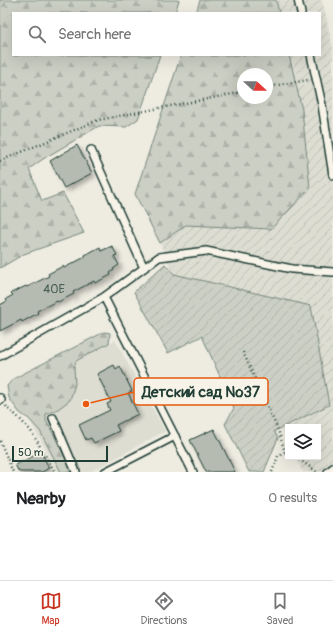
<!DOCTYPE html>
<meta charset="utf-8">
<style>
:root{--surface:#fff;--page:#f6f6f6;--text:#202124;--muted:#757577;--line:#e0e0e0;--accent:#c8321e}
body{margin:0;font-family:Pangolin,sans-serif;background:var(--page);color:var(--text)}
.controls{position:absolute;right:12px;bottom:12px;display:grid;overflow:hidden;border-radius:0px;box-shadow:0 4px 16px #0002}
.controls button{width:36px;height:36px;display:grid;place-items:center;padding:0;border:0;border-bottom:1px solid var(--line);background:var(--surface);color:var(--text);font:20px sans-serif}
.compass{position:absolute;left:237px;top:68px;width:36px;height:36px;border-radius:50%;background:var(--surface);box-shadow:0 4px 16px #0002;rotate:111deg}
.scale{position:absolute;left:12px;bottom:10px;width:96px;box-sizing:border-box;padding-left:4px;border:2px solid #1f3d34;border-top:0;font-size:11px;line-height:14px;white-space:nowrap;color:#1f3d34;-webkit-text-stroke:3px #f7f3e8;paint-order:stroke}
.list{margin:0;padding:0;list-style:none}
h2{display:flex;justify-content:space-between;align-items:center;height:52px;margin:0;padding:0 16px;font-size:17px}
h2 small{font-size:13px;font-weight:400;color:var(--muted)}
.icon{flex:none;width:22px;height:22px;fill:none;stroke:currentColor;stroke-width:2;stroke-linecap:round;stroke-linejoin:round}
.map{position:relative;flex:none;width:333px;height:472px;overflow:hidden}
.search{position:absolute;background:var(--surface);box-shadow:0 4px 16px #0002;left:12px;right:12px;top:12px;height:44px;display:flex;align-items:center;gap:10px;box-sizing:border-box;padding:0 14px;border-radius:0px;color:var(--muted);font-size:15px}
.sheet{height:108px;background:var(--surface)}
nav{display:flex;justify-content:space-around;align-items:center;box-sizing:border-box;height:56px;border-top:1px solid var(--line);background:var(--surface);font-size:11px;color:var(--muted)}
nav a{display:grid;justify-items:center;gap:2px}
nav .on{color:var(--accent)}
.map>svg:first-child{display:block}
.built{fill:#ddddd2}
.industrial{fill:url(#industrial-furrows)}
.forest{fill:url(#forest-firs);stroke:#76867c;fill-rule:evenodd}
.garden{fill:url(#garden-furrows);stroke:#76867c}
.building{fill:#b5bbb0;stroke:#1f3d34;filter:url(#shadow)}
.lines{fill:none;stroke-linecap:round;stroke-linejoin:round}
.lane-casing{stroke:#1f3d34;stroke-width:10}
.path{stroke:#1f3d34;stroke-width:2.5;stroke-dasharray:1 3;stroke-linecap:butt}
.lane{stroke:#f7f3e8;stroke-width:7}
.labels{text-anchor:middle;stroke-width:3;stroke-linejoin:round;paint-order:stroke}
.number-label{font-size:12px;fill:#445c53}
.leader{fill:none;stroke:#e8590c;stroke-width:1.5}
.callout-dot{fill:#e8590c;stroke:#f7f3e8;stroke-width:1.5}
.callout{fill:#f7f3e8;stroke:#e8590c;stroke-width:1.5}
.callout-label{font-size:15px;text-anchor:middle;font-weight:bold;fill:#1f3d34}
</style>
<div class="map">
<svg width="333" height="472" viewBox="0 0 333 472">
<defs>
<pattern id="industrial-furrows" width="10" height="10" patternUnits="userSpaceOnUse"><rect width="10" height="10" fill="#ddddd2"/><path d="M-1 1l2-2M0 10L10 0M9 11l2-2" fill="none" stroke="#bdbfb5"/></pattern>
<pattern id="forest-firs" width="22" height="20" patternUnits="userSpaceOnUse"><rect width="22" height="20" fill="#cccfc4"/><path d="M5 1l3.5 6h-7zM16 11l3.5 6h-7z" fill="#afb3a9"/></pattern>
<pattern id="garden-furrows" width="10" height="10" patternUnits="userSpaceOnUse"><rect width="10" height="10" fill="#cccfc4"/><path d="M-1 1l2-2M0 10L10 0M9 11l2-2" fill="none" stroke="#afb3a9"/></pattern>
<filter id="shadow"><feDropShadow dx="3.5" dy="3.5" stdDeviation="2" flood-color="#0004"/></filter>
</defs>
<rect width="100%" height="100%" fill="#eeece1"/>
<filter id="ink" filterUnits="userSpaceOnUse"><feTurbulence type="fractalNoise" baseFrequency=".025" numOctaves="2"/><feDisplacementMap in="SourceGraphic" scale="8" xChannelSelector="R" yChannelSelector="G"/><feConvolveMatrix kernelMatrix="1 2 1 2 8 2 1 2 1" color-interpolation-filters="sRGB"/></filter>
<g filter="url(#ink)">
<path class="built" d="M115 340 165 431 90 472H58L15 394Z"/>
<path class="industrial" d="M276 0H322L333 48V472H303L295 457H318V427H288V443L281 428 329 405 311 306 173 274 160 243 186 225 271 229 310 188 302 110 289 55H320V13H279Z"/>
<path class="forest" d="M0 0H179L175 13H13V55H160L138 119 126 127 99 126 43 159 29 169 42 201 63 193 84 233 24 254 0 268Z
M200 0H276L279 13H196Z
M181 55H289L302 110 310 188 271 229 186 225 160 243 135 194ZM243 74H267V98H243Z
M104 332 110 333 109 343 76 361 74 368 75 384 70 400 58 409 46 414V421L53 433 72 472H61L40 431 28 418 24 416 19 412 9 398 7 386 13 379Z"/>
<path class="garden" d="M165 264 174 274 311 306 329 405 281 428 274 431 278 438 264 472H249L225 424 234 408 202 336 168 353 134 292Z"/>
<path class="building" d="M77 145 92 173 64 188 50 161Z
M112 246 117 255 114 256 119 265 113 269 114 270 110 273 111 275 95 283 94 281 73 292 74 294 58 302 57 301 37 311 38 313 22 322 21 320 0 331V305L7 301 6 299 13 295 11 293 26 286 27 287 49 276 48 274 63 266 64 268 85 257V255L100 247 101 251Z
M114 365 116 369 120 366 132 391 128 393 138 414 116 425 119 431 94 443 91 438 86 440 79 425 110 410 107 404 111 402 97 374Z
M183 378 188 388 177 394 172 384Z
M214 429 235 472H206L190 440Z
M41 452 49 468 42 472H19L15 465Z"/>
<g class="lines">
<defs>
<path id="lane" d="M298 0 301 13
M311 55 322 105 333 175
M91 150 144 268
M104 297 193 472
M0 356 104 297 159 257 206 251 292 269 333 272
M0 398 1 400
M53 418 76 472
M105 472 175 436
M328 472 333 468"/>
</defs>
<use href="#lane" class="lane-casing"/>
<path class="path" d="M267 87 308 80
M0 161 98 120 243 92
M243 352 278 430 285 452
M6 406 8 409 16 415 31 431 55 472
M0 441 13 472
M296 457 317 472
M272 472 278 456 285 452 288 453"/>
<use href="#lane" class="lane"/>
</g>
</g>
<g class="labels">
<g class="number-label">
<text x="54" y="293">40Е</text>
</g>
</g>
<path class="leader" d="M86 404L134 392"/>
<circle class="callout-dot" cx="86" cy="404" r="4"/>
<rect class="callout" x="134" y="378" width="134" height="27" rx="4"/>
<g class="callout-label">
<text x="201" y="397">Детский сад №37</text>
</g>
</svg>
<div class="controls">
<button><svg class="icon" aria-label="layers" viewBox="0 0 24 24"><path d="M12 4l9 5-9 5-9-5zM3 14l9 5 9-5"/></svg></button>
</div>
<svg class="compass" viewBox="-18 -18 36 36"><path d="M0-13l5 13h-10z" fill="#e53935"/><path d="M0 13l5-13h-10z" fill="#757577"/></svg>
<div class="scale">50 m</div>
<div class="search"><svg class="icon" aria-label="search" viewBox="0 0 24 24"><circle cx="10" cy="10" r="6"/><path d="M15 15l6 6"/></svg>Search here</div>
</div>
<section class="sheet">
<h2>Nearby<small>0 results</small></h2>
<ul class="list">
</ul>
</section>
<nav>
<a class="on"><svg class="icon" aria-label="map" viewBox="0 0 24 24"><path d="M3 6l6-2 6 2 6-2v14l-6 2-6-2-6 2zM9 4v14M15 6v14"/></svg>Map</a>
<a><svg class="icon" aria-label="directions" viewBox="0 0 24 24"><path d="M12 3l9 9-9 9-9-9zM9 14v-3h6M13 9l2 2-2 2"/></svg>Directions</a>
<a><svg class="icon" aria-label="saved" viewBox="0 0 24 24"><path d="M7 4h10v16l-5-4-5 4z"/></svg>Saved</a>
</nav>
